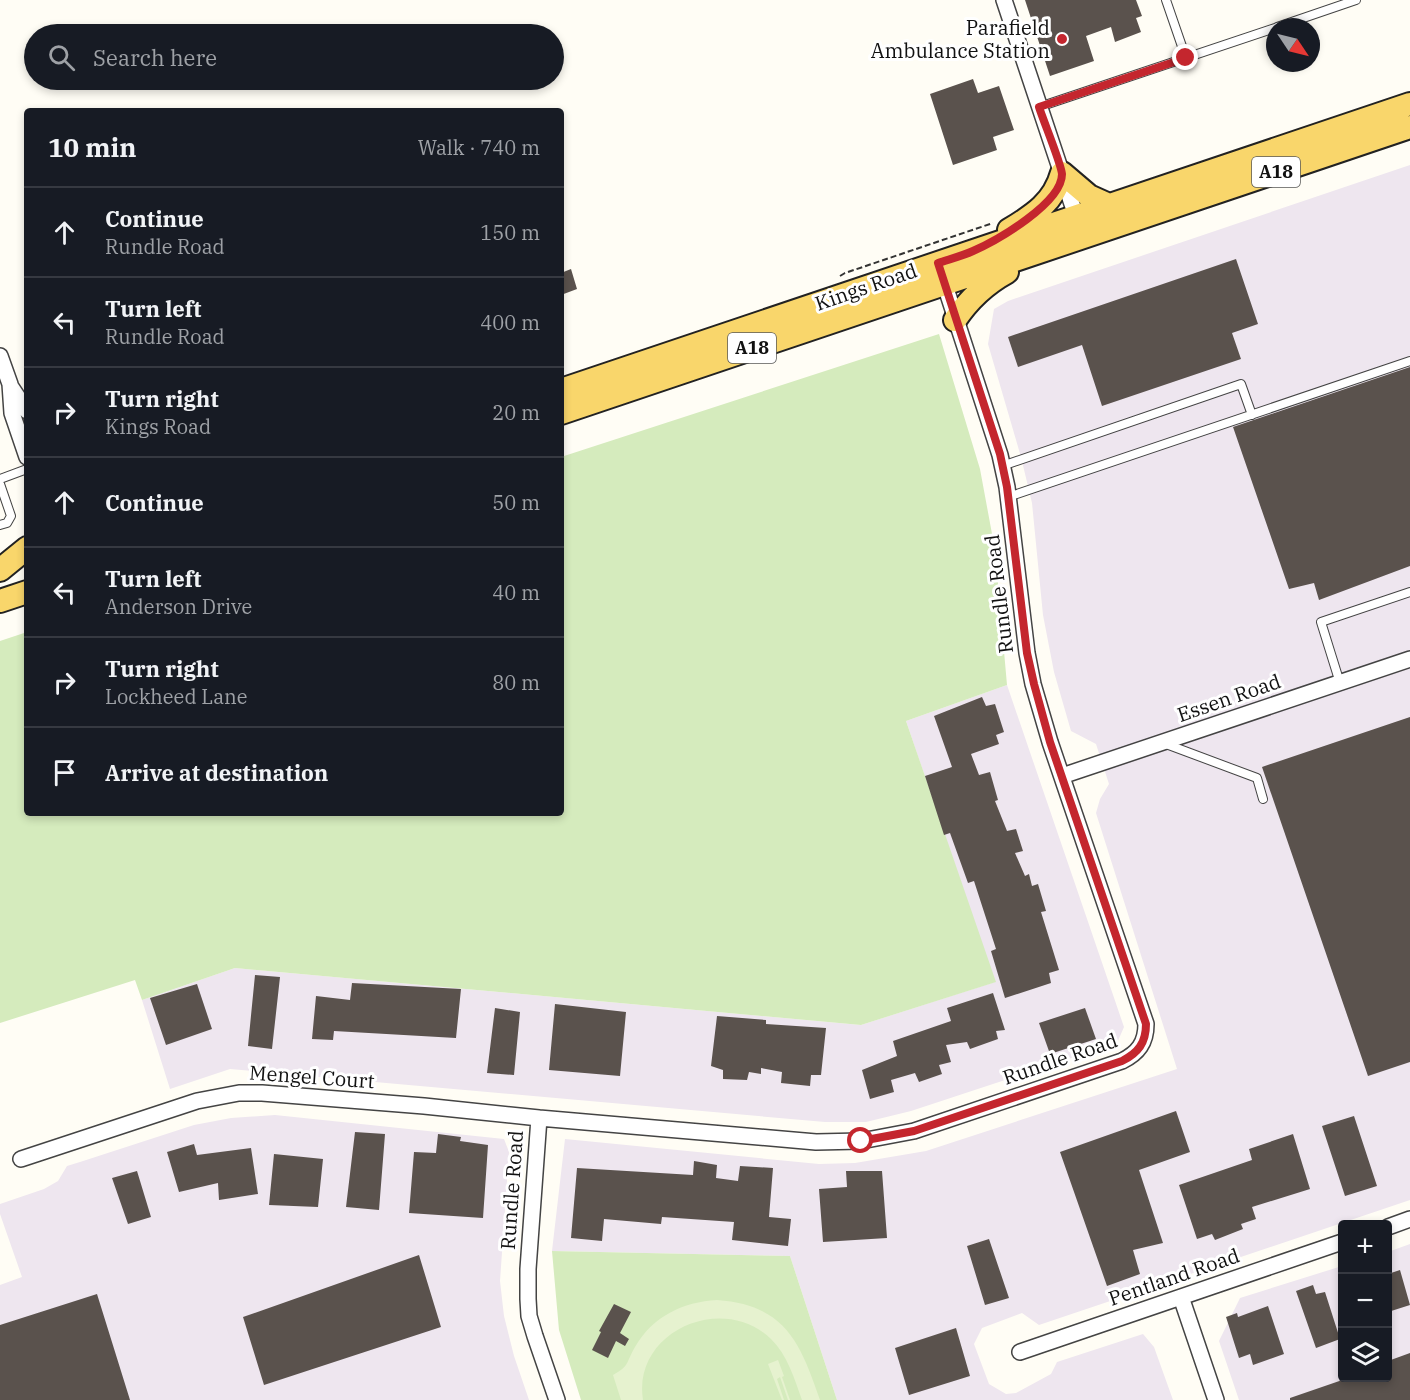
<!DOCTYPE html>
<meta charset="utf-8">
<style>
:root{--surface:#171b24;--page:#242831;--text:#f1f3f6;--muted:#9ea1a6;--line:#363941}
body{margin:0;font-family:"IBM Plex Serif",serif;background:var(--page);color:var(--text)}
.controls{position:absolute;right:18px;bottom:18px;display:grid;overflow:hidden;border-radius:6px;box-shadow:0 3px 9px #0003}
.controls button{width:54px;height:54px;display:grid;place-items:center;padding:0;border:0;border-bottom:2px solid var(--line);background:var(--surface);color:var(--text);font:30px sans-serif}
.compass{position:absolute;left:1266px;top:18px;width:54px;height:54px;border-radius:50%;background:var(--surface);box-shadow:0 3px 9px #0003;rotate:125deg}
.stop{position:absolute;width:18px;height:18px;margin:-14px;border:4px solid #c4262e;border-radius:50%;background:#fff}
.stop.end{background:#c4262e;border-color:#fff;box-shadow:0 2px 6px #0008}
.list{margin:0;padding:0;list-style:none}
h2{display:flex;justify-content:space-between;align-items:center;height:78px;margin:0;padding:0 24px;font-size:26px}
h2 small{font-size:20px;font-weight:400;color:var(--muted)}
.list li{display:grid;grid-template-columns:39px 1fr auto;gap:18px;align-items:center;box-sizing:border-box;height:90px;padding:0 24px;border-top:2px solid var(--line)}
.list b{display:block;font-size:22px;white-space:nowrap}
.list p{margin:0;font-size:20px;white-space:nowrap;color:var(--muted)}
.list em{font-size:20px;font-style:normal;color:var(--muted)}
.icon{flex:none;width:33px;height:33px;fill:none;stroke:currentColor;stroke-width:2;stroke-linecap:round;stroke-linejoin:round}
.map{position:relative;flex:none;width:1410px;height:1400px;overflow:hidden}
.search{position:absolute;background:var(--surface);box-shadow:0 3px 9px #0003;left:24px;top:24px;width:540px;height:66px;display:flex;align-items:center;gap:15px;box-sizing:border-box;padding:0 21px;border-radius:33px;color:var(--muted);font-size:22px}
.panel{position:absolute;background:var(--surface);box-shadow:0 3px 9px #0003;left:24px;top:108px;width:540px;height:708px;border-radius:6px}
.map>svg:first-child{display:block}
.industrial{fill:#eee6ef}
.green{fill:#d5ebbd}
.pitch{fill:#e6f2cf}
.building{fill:#5a524d}
.lines{fill:none;stroke-linecap:round;stroke-linejoin:round}
.lane-casing{stroke:#444;stroke-width:10}
.street-casing{stroke:#444;stroke-width:18}
.primary-casing{stroke:#222;stroke-width:26}
.path{stroke:#333;stroke-width:2;stroke-dasharray:6 3;stroke-linecap:butt}
.lane{stroke:#fff;stroke-width:8}
.street{stroke:#fff;stroke-width:15}
.primary{stroke:#f9d66b;stroke-width:22}
.route{stroke:#c4262e;stroke-width:8}
.poi-dot{fill:#c4262e;stroke:#fff;stroke-width:2}
.labels{text-anchor:middle;stroke-width:6;stroke-linejoin:round;paint-order:stroke}
.shield{fill:#fff;stroke:#585858;stroke-width:1.5}
.shield-label{font-size:18px;font-weight:bold;fill:#111}
.poi-label{font-size:20px;fill:#111;stroke:#fff;text-anchor:end}
.street-label{font-size:20px;fill:#111;stroke:#fff}
</style>
<div class="map">
<svg width="1410" height="1400" viewBox="0 0 1410 1400">
<rect width="100%" height="100%" fill="#fffdf5"/>
<path class="industrial" d="M1410 165V1200L1039 1325 1022 1313 982 1328 974 1344 989 1384 1006 1394 1016 1393 1051 1374 1057 1362 1143 1334 1154 1347 1173 1400H837L790 1256 552 1251 565 1139 819 1164 855 1163 926 1151 1177 1069 1096 813 1100 799 1109 784 1096 744 1071 731 1054 672 1043 615 1032 503 1021 457 988 344 994 309 1008 301Z
M1007 685 1124 1027 1117 1043 911 1111 866 1122H825L230 1069 170 1089 142 1000 235 968 861 1025 995 982 906 721Z
M275 1115 504 1139 509 1152 500 1281 504 1316 514 1356 529 1400H0V1285L22 1277 0 1214V1204L44 1189 58 1181 67 1166 80 1162 194 1125 231 1118Z
M1410 1244V1400H1239L1219 1341 1240 1298 1342 1266V1378H1388V1252Z"/>
<path class="green" d="M939 334 980 469 995 550 1007 685 906 721 996 982 861 1025 235 968 142 1000 135 980 0 1023V641L27 632V813H561V457Z
M552 1251 790 1256 837 1400H581L559 1330Z"/>
<path class="pitch" d="M717 1300C785 1305 800 1342 820 1400H802C794 1378 788 1356 771 1339 723 1292 632 1331 643 1400H621L613 1375C630 1366 626 1362 635 1347 653 1316 683 1302 717 1300Z
M778 1360 784 1376 782 1377 790 1400H788L780 1377 777 1379 784 1400H782L768 1364Z"/>
<path class="building" d="M1025 0H1136L1142 16 1136 18 1141 32 1115 42 1111 27 1086 36 1094 61 1050 76Z
M973 79 978 93 999 86 1014 130 993 137 997 150 953 165 930 94Z
M1236 259 1258 324 1232 333 1241 359 1102 406 1082 345 1018 367 1008 337Z
M571 269 577 289 561 295V273Z
M1410 367V566L1319 600 1314 583 1289 589 1233 427Z
M982 697 986 706 995 704 1004 732 996 735 999 744 971 754 979 775 990 772 998 800 995 801 1007 831 1016 829 1023 851 1015 853 1025 876 1029 874 1032 886 1038 884 1046 911 1041 912 1059 970 1049 973 1051 983 1005 998 991 951 996 949 974 881 968 883 950 833 944 835 925 776 952 767 934 716Z
M1410 717V1062L1368 1076 1262 767Z
M255 975 280 977 272 1049 248 1046Z
M352 983 461 989 456 1038 334 1031 333 1040 312 1039 316 996 350 1000Z
M197 984 212 1029 166 1045 150 998Z
M993 993 1005 1030 996 1031 998 1039 970 1049 967 1042 946 1045 951 1062 939 1065 942 1074 919 1082 915 1073 891 1080 894 1092 870 1099 862 1070 897 1056 893 1041 951 1021 947 1008Z
M555 1004 626 1012 620 1076 549 1070Z
M495 1008 520 1012 514 1075 487 1073Z
M1085 1008 1096 1039 1050 1054 1039 1023Z
M717 1016 766 1020V1024L826 1028 821 1075H811L810 1086 781 1083 782 1072 761 1068V1074L749 1072 747 1080 723 1079V1070L711 1066Z
M1176 1111 1190 1152 1139 1170 1163 1243 1133 1250 1140 1274 1107 1286 1060 1152Z
M1354 1116 1377 1186 1345 1196 1322 1126Z
M355 1132 385 1134 379 1210 346 1207Z
M438 1134 461 1137 460 1141 488 1145 483 1218 409 1213 414 1152 436 1153Z
M1293 1134 1310 1189 1252 1207 1256 1219 1241 1224 1243 1229 1215 1240 1212 1234 1197 1239 1179 1185 1252 1160 1249 1149Z
M194 1144 197 1155 251 1148 258 1194 219 1200 218 1183 179 1192 167 1152Z
M274 1154 323 1159 318 1207 269 1205Z
M694 1161 717 1165 716 1178 738 1181 740 1166 773 1168 769 1217 791 1219 788 1246 732 1240 734 1222 662 1217 661 1224 604 1219 602 1241 571 1238 577 1168 693 1175Z
M137 1171 151 1217 128 1224 112 1178Z
M846 1171H882L887 1238 823 1242 819 1189 847 1187Z
M989 1239 1009 1298 985 1305 967 1246Z
M419 1255 441 1327 264 1385 243 1317Z
M1400 1270 1410 1305 1388 1312V1274Z
M1313 1285 1316 1294 1325 1292 1340 1339 1316 1348 1296 1291Z
M97 1294 130 1400H0V1325Z
M614 1304 631 1312 620 1333 629 1339 625 1346 616 1341 608 1358 592 1350 601 1332 599 1331Z
M1268 1306 1284 1354 1253 1365 1250 1354 1239 1358 1226 1317 1237 1313 1238 1317Z
M956 1328 970 1376 909 1395 895 1348Z
M1410 1353V1400H1290V1398L1351 1377H1388V1361Z"/>
<g class="lines">
<defs>
<path id="lane" d="M1166 0 1186 58
M1277 27 1356 0
M1039 107 1275 28
M1002 466 1241 384 1252 415
M0 479 27 469
M0 484 11 516 7 523 0 525
M1008 497 1410 361
M1340 683 1321 622 1410 592
M1166 744 1257 778 1263 799"/>
<path id="street" d="M1004 0 1079 225
M0 356 10 384 12 413 27 457
M11 387 27 411
M1062 776 1410 659
M21 1159 197 1101 239 1093H262L424 1106 539 1118
M1388 1227 1410 1219
M1181 1297 1216 1400
M1020 1352 1342 1242
M557 1400 535 1336 529 1316 528 1299V1269L539 1118 816 1142 861 1141 914 1131 1122 1061C1138 1053 1146 1043 1146 1024L1050 742 1033 684 1027 653 1007 487 1000 455 942 276"/>
<path id="primary" d="M1009 230C1034 215 1054 202 1062 173L1089 196 1109 205
M955 320C969 299 985 284 1007 272
M561 390 1410 104
M561 413 1410 127
M0 570 27 548
M0 601 27 592"/>
</defs>
<use href="#lane" class="lane-casing"/>
<use href="#street" class="street-casing"/>
<use href="#primary" class="primary-casing"/>
<path class="path" d="M840 276 845 273 993 223"/>
<use href="#lane" class="lane"/>
<use href="#street" class="street"/>
<use href="#primary" class="primary"/>
</g>
<g class="lines">
<path class="route" d="M861 1141 914 1131 1122 1061C1138 1053 1146 1043 1146 1024L1050 742 1034 684 1027 653 1007 487 1000 454 938 263C950 259 962 256 973 251 998 240 1062 203 1062 174 1061 163 1043 120 1039 107L1186 58"/>
</g>
<circle class="poi-dot" cx="1062" cy="39" r="6"/>
<g class="labels">
<g class="shield">
<rect x="1252" y="157" width="48" height="30" rx="4.5"/>
<rect x="728" y="333" width="48" height="30" rx="4.5"/>
</g>
<g class="shield-label">
<text x="1276" y="178">A18</text>
<text x="752" y="354">A18</text>
</g>
<g class="poi-label">
<text x="1050" y="35">Parafield<tspan x="1050" dy="23">Ambulance Station</tspan></text>
</g>
<g class="street-label">
<text transform="translate(866 287) rotate(-19)" y="7">Kings Road</text>
<text transform="translate(999 594) rotate(-97)" y="7">Rundle Road</text>
<text transform="translate(1229 698) rotate(-19)" y="7">Essen Road</text>
<text transform="translate(1060 1059) rotate(-19)" y="7">Rundle Road</text>
<text transform="translate(312 1077) rotate(4)" y="7">Mengel Court</text>
<text transform="translate(512 1190) rotate(-86)" y="7">Rundle Road</text>
<text transform="translate(1174 1277) rotate(-19)" y="7">Pentland Road</text>
</g>
</g>
</svg>
<div class="controls">
<button>+</button>
<button>−</button>
<button><svg class="icon" aria-label="layers" viewBox="0 0 24 24"><path d="M12 4l9 5-9 5-9-5zM3 14l9 5 9-5"/></svg></button>
</div>
<svg class="compass" viewBox="-18 -18 36 36"><path d="M0-13l5 13h-10z" fill="#e53935"/><path d="M0 13l5-13h-10z" fill="#9ea1a6"/></svg>
<div class="stop" style="left:861px;top:1141px"></div>
<div class="stop end" style="left:1186px;top:58px"></div>
<div class="search"><svg class="icon" aria-label="search" viewBox="0 0 24 24"><circle cx="10" cy="10" r="6"/><path d="M15 15l6 6"/></svg>Search here</div>
<section class="panel">
<h2>10 min<small>Walk · 740 m</small></h2>
<ul class="list">
<li><svg class="icon" aria-label="ahead" viewBox="0 0 24 24"><path d="M12 20V5M6 11l6-6 6 6"/></svg><div><b>Continue</b><p>Rundle Road</p></div><em>150 m</em></li>
<li><svg class="icon" aria-label="left" viewBox="0 0 24 24"><path d="M17 20v-9H6M10 6l-5 5 5 5"/></svg><div><b>Turn left</b><p>Rundle Road</p></div><em>400 m</em></li>
<li><svg class="icon" aria-label="right" viewBox="0 0 24 24"><path d="M7 20v-9h11M14 6l5 5-5 5"/></svg><div><b>Turn right</b><p>Kings Road</p></div><em>20 m</em></li>
<li><svg class="icon" aria-label="ahead" viewBox="0 0 24 24"><path d="M12 20V5M6 11l6-6 6 6"/></svg><div><b>Continue</b></div><em>50 m</em></li>
<li><svg class="icon" aria-label="left" viewBox="0 0 24 24"><path d="M17 20v-9H6M10 6l-5 5 5 5"/></svg><div><b>Turn left</b><p>Anderson Drive</p></div><em>40 m</em></li>
<li><svg class="icon" aria-label="right" viewBox="0 0 24 24"><path d="M7 20v-9h11M14 6l5 5-5 5"/></svg><div><b>Turn right</b><p>Lockheed Lane</p></div><em>80 m</em></li>
<li><svg class="icon" aria-label="arrive" viewBox="0 0 24 24"><path d="M6 21V4h12l-3 4 3 4H6"/></svg><div><b>Arrive at destination</b></div></li>
</ul>
</section>
</div>
